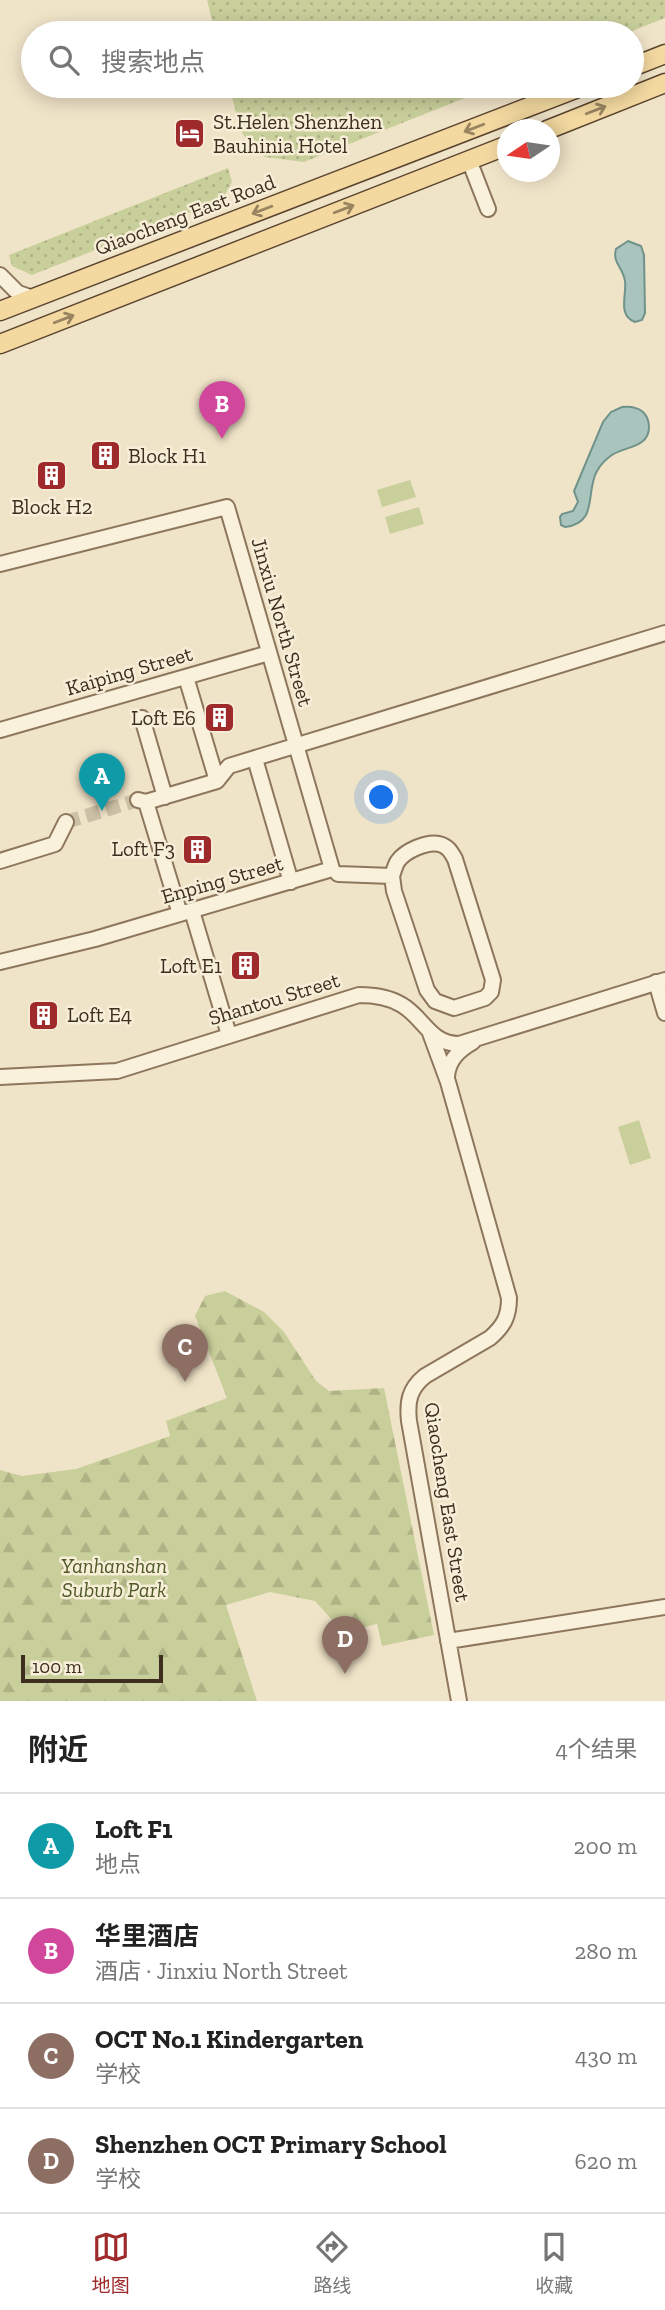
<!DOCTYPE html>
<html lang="zh">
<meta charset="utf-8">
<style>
:root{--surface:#fff;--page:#f6f6f6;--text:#222;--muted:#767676;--line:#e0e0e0;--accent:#9e2a2b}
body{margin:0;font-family:"Zilla Slab","Noto Sans SC",serif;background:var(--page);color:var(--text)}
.compass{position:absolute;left:497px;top:119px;width:63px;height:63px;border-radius:50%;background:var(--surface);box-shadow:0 4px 18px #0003;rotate:257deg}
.scale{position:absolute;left:21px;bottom:18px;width:142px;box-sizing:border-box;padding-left:7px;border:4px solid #3d2e20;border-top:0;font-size:19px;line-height:24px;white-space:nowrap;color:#3d2e20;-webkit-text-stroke:5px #f7eed8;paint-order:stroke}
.you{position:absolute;left:382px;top:798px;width:24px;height:24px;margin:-18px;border:5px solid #fff;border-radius:50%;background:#1a73e8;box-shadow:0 0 0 10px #1a73e833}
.badge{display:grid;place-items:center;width:46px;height:46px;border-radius:50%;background:var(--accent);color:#fff;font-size:23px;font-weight:700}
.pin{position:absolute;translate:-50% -58px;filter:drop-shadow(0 2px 4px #0008)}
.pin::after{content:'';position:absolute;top:37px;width:24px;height:21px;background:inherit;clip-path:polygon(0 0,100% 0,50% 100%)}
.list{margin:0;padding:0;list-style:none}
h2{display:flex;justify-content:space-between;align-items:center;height:91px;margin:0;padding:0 28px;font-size:30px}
h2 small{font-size:23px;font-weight:400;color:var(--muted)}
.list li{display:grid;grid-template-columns:46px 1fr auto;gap:21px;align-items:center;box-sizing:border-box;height:105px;padding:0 28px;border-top:2px solid var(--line)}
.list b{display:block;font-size:26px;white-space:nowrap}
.list p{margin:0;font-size:23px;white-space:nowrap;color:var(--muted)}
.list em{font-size:23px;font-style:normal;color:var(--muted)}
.icon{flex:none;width:38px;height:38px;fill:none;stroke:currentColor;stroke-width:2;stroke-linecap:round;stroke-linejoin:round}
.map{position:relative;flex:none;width:665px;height:1701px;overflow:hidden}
.search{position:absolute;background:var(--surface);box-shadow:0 4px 18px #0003;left:21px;right:21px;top:21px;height:77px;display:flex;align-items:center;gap:18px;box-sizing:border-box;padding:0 24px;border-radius:38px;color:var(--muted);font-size:26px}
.sheet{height:511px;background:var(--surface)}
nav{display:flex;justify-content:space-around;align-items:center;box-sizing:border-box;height:98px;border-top:2px solid var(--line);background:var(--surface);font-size:19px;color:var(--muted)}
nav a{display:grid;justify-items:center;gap:4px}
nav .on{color:var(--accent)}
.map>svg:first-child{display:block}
.grass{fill:#c9cf9b}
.forest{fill:url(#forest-firs)}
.park{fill:url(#park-dots)}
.water{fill:#a9c4bc;stroke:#6f938a;stroke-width:2}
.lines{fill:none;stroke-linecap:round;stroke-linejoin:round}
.minor-tunnel{stroke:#ccc0a6;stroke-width:14;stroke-dasharray:14 7;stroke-linecap:butt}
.minor-casing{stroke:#8d765c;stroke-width:18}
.major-casing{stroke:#5b4430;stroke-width:21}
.minor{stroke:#faf1dc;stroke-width:14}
.major{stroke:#f3d9a0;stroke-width:18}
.oneway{stroke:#988460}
.labels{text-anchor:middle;stroke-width:5;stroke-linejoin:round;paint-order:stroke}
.poi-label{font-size:21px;fill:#3d2e20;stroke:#f7eed8;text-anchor:start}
.street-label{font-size:21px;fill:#3d2e20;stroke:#f7eed8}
.park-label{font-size:21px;font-style:italic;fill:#4d5a26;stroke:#f7eed8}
</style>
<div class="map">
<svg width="665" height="1701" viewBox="0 0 665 1701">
<defs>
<pattern id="forest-firs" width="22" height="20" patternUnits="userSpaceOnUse" patternTransform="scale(1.75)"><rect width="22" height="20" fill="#c9cf9b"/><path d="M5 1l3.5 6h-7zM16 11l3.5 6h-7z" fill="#aeb285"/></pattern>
<pattern id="park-dots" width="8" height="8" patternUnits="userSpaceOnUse" patternTransform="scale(1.75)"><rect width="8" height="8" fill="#c9cf9b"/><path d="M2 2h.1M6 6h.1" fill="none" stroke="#aeb285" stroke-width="1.8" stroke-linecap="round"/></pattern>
</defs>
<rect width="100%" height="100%" fill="#f0e4c8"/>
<path class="grass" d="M410 480 416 497 382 507 377 490Z
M419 507 424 524 390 534 385 517Z
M639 1120 651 1158 630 1165 618 1127Z"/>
<path class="forest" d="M225 1291 264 1312 284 1332 316 1381 329 1391 384 1388 434 1635 382 1646 377 1624 343 1632 315 1601 270 1592 226 1605 257 1701H0V1470L22 1476 76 1469 170 1436 166 1421 227 1398 195 1316 205 1296Z"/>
<path class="park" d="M207 0H665V18L627 33H215Z
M229 86H495L304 162 265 157 249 144 241 131Z
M228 168 232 182 222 200 32 275 12 266 9 255Z"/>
<path class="water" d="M628 241 641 246 644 255 645 313 642 320 635 322C617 315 627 295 625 281 623 267 612 263 616 249Z
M622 407C630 406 637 407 643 412 647 416 649 422 649 427 649 448 625 446 612 455 606 459 601 464 597 471 585 492 599 523 565 527L561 525 560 517 562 514 573 511 578 502 574 491 603 422 611 412Z"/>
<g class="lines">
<path class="minor-tunnel" d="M66 822 138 800"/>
<defs>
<path id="minor" d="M469 160 488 209
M0 275 18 293 33 298
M0 564 227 507 332 869 95 939 0 962
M186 677 217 781
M142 718 165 797
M0 730 269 653
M255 759 291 882
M138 800 146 802 217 781 229 766 665 633
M146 802 180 914
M0 861 55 844 66 822
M338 874 392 876 394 891 427 990 435 1001 454 1008 485 998 491 992 493 980 455 859C451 852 448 846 439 844 427 841 405 851 398 861 395 865 394 871 392 876
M192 911 229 1035
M656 982 665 1013
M430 1033 448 1082 509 1298C509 1316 504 1326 490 1338L425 1376C409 1389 407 1402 409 1421L459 1701
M0 1077 117 1071 359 995C374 995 389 997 402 1005 424 1018 430 1044 459 1044L665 980
M447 1077C448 1060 459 1050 473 1042
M448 1641 665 1607"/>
<path id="major" d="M632 67 665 54
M547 130 665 83
M0 311 583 86
M0 344 508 145"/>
</defs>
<use href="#minor" class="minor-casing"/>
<use href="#major" class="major-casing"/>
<use href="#minor" class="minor"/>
<use href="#major" class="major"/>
</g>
<defs><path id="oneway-shaft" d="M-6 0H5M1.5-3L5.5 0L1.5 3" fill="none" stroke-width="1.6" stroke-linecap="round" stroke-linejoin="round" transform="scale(1.75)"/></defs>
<g class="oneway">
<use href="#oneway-shaft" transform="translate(596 110) rotate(-21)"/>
<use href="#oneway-shaft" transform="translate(474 128) rotate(159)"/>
<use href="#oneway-shaft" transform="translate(344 209) rotate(-21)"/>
<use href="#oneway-shaft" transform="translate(262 210) rotate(159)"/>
<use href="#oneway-shaft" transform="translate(64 319) rotate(-21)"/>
</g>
<defs>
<symbol id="hotel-square" viewBox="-11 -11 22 22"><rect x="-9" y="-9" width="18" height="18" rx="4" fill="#9e2a2b" stroke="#f7eed8"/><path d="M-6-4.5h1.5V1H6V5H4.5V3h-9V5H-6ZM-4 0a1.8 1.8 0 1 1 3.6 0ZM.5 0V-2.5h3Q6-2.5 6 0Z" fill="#fff"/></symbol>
<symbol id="building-square" viewBox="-11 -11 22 22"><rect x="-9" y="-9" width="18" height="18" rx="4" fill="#9e2a2b" stroke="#f7eed8"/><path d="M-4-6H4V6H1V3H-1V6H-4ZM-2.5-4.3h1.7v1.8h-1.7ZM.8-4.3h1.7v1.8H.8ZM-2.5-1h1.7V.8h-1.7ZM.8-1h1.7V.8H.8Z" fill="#fff"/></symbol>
</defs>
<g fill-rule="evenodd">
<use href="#hotel-square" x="172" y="116" width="35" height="35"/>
<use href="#building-square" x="88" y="438" width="35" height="35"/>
<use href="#building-square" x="34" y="458" width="35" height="35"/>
<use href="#building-square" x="202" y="700" width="35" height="35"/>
<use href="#building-square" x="180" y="832" width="35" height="35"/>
<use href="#building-square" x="228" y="948" width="35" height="35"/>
<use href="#building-square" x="26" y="998" width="35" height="35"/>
</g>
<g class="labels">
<g class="poi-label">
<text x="213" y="129">St.Helen Shenzhen<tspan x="213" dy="24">Bauhinia Hotel</tspan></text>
<text x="128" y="463">Block H1</text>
<text x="52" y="514" text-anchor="middle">Block H2</text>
<text x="196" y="725" text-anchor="end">Loft E6</text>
<text x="175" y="856" text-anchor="end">Loft F3</text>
<text x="222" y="973" text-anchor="end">Loft E1</text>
<text x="67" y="1022">Loft E4</text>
</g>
<g class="street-label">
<text transform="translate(185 215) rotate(-21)" y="7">Qiaocheng East Road</text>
<text transform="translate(282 622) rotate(74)" y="7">Jinxiu North Street</text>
<text transform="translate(129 671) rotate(-16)" y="7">Kaiping Street</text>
<text transform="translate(222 880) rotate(-16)" y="7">Enping Street</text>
<text transform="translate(274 999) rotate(-17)" y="7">Shantou Street</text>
<text transform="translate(447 1502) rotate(81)" y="7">Qiaocheng East Street</text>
</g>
<g class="park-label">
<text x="114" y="1573">Yanhanshan<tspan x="114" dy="24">Suburb Park</tspan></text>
</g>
</g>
</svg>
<svg class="compass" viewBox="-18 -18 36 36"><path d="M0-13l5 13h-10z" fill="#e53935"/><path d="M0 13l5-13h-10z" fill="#767676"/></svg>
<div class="scale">100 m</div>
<div class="you"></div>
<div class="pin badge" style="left:102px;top:811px;background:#0f9aa8">A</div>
<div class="pin badge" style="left:222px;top:439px;background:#d1479c">B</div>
<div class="pin badge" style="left:185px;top:1382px;background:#8d6e63">C</div>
<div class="pin badge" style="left:345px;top:1674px;background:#8d6e63">D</div>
<div class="search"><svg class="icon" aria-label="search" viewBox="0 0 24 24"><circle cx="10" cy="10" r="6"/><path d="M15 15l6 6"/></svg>搜索地点</div>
</div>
<section class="sheet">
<h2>附近<small>4个结果</small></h2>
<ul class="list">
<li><span class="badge" style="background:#0f9aa8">A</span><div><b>Loft F1</b><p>地点</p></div><em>200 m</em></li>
<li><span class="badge" style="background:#d1479c">B</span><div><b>华里酒店</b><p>酒店 · Jinxiu North Street</p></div><em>280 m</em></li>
<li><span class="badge" style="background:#8d6e63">C</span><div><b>OCT No.1 Kindergarten</b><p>学校</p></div><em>430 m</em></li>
<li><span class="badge" style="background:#8d6e63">D</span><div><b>Shenzhen OCT Primary School</b><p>学校</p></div><em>620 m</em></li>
</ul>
</section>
<nav>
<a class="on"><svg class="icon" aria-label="map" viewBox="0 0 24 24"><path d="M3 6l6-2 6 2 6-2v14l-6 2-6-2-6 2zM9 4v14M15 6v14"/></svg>地图</a>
<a><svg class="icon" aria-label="directions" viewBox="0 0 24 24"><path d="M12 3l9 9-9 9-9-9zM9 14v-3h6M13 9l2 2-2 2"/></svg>路线</a>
<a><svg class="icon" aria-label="saved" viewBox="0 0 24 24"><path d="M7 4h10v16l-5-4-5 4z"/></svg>收藏</a>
</nav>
